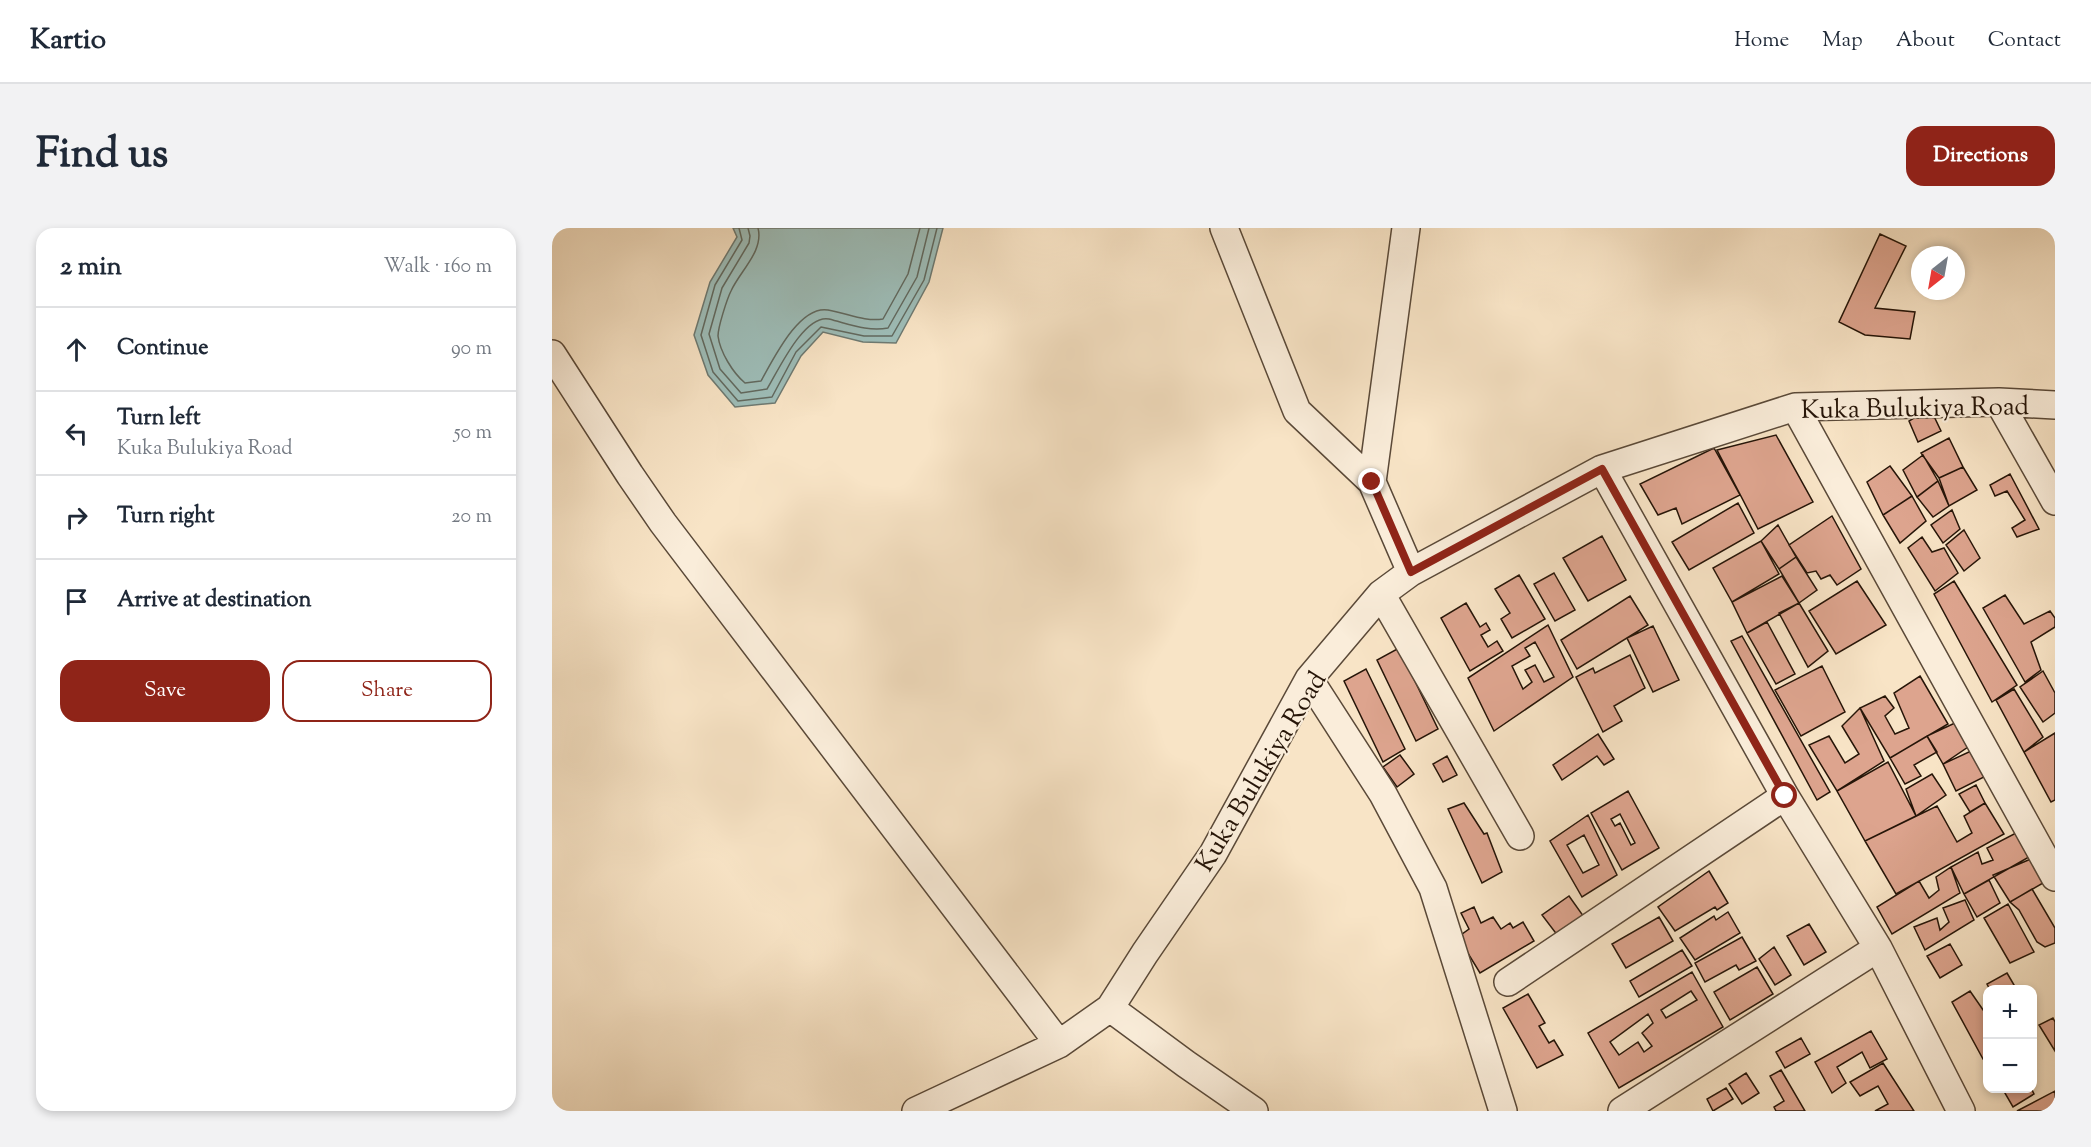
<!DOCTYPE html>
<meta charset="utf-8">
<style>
:root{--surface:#fff;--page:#f2f2f3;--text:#1f2937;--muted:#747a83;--line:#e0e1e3;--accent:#8f2418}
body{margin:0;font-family:"Sorts Mill Goudy",serif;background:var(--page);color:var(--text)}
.controls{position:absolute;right:18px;bottom:18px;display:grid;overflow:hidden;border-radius:12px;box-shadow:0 3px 9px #0003}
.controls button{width:54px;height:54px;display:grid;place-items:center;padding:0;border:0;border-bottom:2px solid var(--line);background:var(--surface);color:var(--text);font:30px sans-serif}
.compass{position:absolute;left:1359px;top:18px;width:54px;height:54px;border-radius:50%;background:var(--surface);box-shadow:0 3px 9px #0003;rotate:211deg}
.stop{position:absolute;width:18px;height:18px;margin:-14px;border:4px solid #8f2418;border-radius:50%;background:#fff}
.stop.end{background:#8f2418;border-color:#fff;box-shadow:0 2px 6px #0008}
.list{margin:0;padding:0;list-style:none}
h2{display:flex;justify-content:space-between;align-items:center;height:78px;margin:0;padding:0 24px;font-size:26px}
h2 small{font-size:20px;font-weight:400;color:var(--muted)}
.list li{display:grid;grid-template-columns:39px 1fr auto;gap:18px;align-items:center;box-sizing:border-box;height:84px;padding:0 24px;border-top:2px solid var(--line)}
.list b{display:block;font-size:22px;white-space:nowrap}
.list p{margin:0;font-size:20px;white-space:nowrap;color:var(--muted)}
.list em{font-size:20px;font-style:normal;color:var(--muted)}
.actions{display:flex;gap:12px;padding:18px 24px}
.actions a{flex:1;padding:14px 0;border:2px solid var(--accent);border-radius:18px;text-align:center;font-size:21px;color:var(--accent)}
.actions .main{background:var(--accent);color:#fff}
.icon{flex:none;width:33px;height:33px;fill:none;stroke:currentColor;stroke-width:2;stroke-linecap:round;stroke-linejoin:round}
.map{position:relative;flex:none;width:1503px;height:883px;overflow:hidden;border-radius:18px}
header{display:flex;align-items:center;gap:36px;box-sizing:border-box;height:84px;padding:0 30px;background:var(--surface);border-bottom:2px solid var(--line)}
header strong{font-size:28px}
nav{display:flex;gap:33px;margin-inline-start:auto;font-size:21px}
.intro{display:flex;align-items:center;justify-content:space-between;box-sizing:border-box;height:144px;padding:0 36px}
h1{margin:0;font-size:42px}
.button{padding:15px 27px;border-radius:18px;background:var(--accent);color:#fff;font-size:21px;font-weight:700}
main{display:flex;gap:36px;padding:0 36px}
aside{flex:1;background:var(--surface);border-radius:18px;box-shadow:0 3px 9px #0003}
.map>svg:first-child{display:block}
.water{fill:#9ebeb9;stroke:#6e7a72;stroke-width:1.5}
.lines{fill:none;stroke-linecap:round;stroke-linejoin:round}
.shore{stroke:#626a60;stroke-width:1.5}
.building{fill:#dda48e;stroke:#261508;stroke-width:1.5;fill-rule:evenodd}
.street-casing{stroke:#5a4938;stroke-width:30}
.street{stroke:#faedda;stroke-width:27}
.route{stroke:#8f2418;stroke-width:8}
.labels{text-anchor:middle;stroke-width:4.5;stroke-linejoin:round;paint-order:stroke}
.street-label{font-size:26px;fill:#261508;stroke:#faedda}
</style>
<header>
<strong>Kartio</strong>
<nav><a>Home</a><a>Map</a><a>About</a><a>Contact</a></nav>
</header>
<div class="intro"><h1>Find us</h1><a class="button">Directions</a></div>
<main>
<aside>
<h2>2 min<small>Walk · 160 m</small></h2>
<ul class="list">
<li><svg class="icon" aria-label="ahead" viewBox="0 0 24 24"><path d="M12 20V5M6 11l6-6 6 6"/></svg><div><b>Continue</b></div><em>90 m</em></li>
<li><svg class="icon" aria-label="left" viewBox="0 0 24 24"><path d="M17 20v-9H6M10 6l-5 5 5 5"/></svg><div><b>Turn left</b><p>Kuka Bulukiya Road</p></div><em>50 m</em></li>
<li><svg class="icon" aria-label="right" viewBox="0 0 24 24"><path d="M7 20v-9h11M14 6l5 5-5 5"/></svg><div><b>Turn right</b></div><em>20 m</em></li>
<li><svg class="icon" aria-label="arrive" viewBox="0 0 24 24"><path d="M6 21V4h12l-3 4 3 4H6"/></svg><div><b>Arrive at destination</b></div></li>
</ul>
<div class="actions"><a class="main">Save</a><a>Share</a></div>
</aside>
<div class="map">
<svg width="1503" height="883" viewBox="0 0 1503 883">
<rect width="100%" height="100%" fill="#f8e4c6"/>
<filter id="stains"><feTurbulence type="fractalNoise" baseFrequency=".00333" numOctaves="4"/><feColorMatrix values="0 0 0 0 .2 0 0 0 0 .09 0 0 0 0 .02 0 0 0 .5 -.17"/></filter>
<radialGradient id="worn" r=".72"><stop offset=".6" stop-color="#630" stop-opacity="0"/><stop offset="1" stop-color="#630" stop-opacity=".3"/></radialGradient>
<path class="water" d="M181 0H391L377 54 344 115 311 114 271 104 249 128 223 175 183 179 156 147 142 107 158 54 185 9Z"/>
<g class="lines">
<path class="shore" d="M187 0 190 12 163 57 149 107 161 144 186 173 220 169 244 124 269 99 312 108H340L372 52 385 0
M196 0 198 8 197 15 170 60 157 106 168 141 189 165 215 161C226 143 252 86 277 91 297 96 316 104 336 100L365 49 377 0
M206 0C212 23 188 43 179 63 175 71 166 99 166 108 168 124 181 145 193 155L209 153C221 132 247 77 276 82 295 85 312 94 331 91L356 46 368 0"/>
</g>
<path class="building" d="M1328 6 1354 18 1323 80 1363 84 1358 111 1313 107 1287 94Z
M1378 180 1389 203 1366 214 1357 193Z
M1224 207 1261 274 1206 301 1165 222Z
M1397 210 1411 239 1387 250 1369 225Z
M1162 220 1188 267 1130 296 1124 280 1106 287 1088 256Z
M1371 227 1386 253 1365 269 1351 242Z
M1338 238 1360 268 1331 287 1315 254Z
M1411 239 1425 262 1397 278 1387 250Z
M1458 246 1487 301 1465 309 1460 300 1473 292 1455 263 1443 268 1438 257Z
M1386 253 1397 278 1381 289 1365 269Z
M1360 268 1374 293 1348 315 1331 287Z
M1186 275 1202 305 1137 342 1120 314Z
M1400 282 1408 301 1391 315 1379 297Z
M1280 288 1309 341 1285 357 1278 347 1269 351 1264 343 1255 345 1237 317Z
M1226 297 1244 329 1227 341 1209 313Z
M1412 302 1428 330 1412 343 1394 317Z
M1050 308 1074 352 1036 373 1011 330Z
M1370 309 1380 324 1392 320 1406 345 1383 363 1356 320Z
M1209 313 1227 346 1180 374 1161 340Z
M1244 329 1265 362 1247 375 1227 341Z
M1002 345 1023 382 1003 393 982 356Z
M967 347 993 391 960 410 949 391 958 385 943 361Z
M1230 348 1247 375 1195 405 1180 374Z
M1305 353 1334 397 1284 426 1257 383Z
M1402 353 1465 457 1440 474 1382 366Z
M1453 367 1472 396 1498 383 1503 390V399L1479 414 1489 442 1473 454 1431 380Z
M1078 368 1096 397 1025 441 1009 412Z
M914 375 928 399 934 395 938 402 929 407 936 419 945 413 951 423 918 443 889 390Z
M1247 375 1276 423 1256 439 1227 385Z
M1215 394 1243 446 1224 456 1195 405Z
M996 397 1021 449 942 503 916 450ZM983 414 1002 449 992 454 983 437 973 442 980 454 971 461 960 438 978 428 973 420Z
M1101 398 1127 452 1101 464 1075 410Z
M1190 408 1278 564 1265 572 1179 413Z
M847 420 886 501 864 513 825 432Z
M1078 427 1093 460 1062 478 1070 493 1051 504 1024 449 1041 440 1043 445Z
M1270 438 1293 484 1249 508 1223 462Z
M814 441 853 521 831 534 792 453Z
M1491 443 1503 465V485L1491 494 1468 459Z
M1368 448 1396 496 1338 530 1308 480 1333 468 1342 480 1333 488 1343 506 1357 500 1342 465Z
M1462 461 1491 509 1472 524 1444 472Z
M1308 480 1332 533 1285 563 1257 517 1277 508 1293 535 1307 526 1290 498Z
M1405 494 1416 519 1391 536 1375 508Z
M1503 505V572L1499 574 1472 524Z
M1046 506 1062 531 1052 537 1045 528 1010 552 1001 537Z
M1375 508 1385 524 1362 537 1369 548 1353 556 1338 530Z
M1419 523 1432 549 1404 563 1391 536Z
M848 527 862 546 845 559 831 539Z
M895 528 905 547 891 554 881 536Z
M1336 534 1364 588 1313 613 1285 563Z
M1380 546 1394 567 1364 588 1354 561Z
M1424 557 1433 575 1418 584 1407 566Z
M1076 563 1107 620 1070 642 1039 585ZM1068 586 1083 615 1079 617 1068 595 1063 598 1059 591Z
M912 575 932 606 935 605 950 644 930 655 896 581Z
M1433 575 1452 606 1344 666 1313 613 1385 578 1405 614 1420 605 1412 588Z
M1036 587 1065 647 1030 669 998 613ZM1032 607 1047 637 1031 645 1015 617Z
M1464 605 1477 629 1412 666 1399 639 1426 624 1430 636 1441 632 1435 620Z
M1486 628 1498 651 1458 674 1441 647Z
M1399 639 1408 665 1340 706 1325 679 1367 653 1377 670 1387 662 1384 649Z
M1157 643 1176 675 1165 682 1163 679 1123 703 1106 679Z
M1437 652 1448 675 1425 689 1412 666Z
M1480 661 1503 700V715L1493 719 1485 714 1467 682 1458 674Z
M1017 668 1032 689 1006 708 990 687Z
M1413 672 1422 692 1373 722 1362 699 1385 690 1388 702 1397 694 1391 680Z
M1456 676 1482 724 1458 735 1432 690Z
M922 679 929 695 941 689 949 701 958 695 961 700 971 694 982 713 928 745 906 709 917 701 909 685Z
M1176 684 1188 705 1143 732 1128 710 1162 688 1164 692Z
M1107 689 1121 713 1074 740 1060 716Z
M1257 696 1274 724 1252 737 1235 708Z
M1190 709 1204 733 1187 742 1184 737 1153 754 1143 735Z
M1398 716 1410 737 1388 750 1375 728Z
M1222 719 1239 747 1223 757 1207 731Z
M1130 722 1140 738 1087 769 1078 753Z
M1205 739 1221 766 1178 792 1162 764Z
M1140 744 1171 799 1067 860 1036 805ZM1139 763 1145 772 1114 790 1109 782ZM1096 786 1101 795 1090 805 1100 818 1092 824 1086 814 1067 827 1058 814Z
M1455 745 1465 762H1438L1435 756Z
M1418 763 1436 789V828L1431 831 1400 774Z
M976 766 993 795 987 798 997 815 1002 812 1011 827 985 840 951 780Z
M1501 790 1503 794V823L1487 797Z
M1319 803 1335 831 1318 840 1310 824 1285 839 1294 855 1280 865 1263 834Z
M1249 810 1258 826 1233 840 1224 824Z
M1331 835 1362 883H1323L1336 876 1326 858 1308 868 1298 854Z
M1229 842 1253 883H1224L1222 879 1232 873 1218 848Z
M1194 845 1207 865 1190 876 1177 856Z
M1174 860 1181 871 1161 883 1155 871Z
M1450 860H1479L1482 866 1461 879Z
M1503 863V883H1465Z"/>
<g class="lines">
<defs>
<path id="street" d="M672 0 745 183 820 254
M854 0 820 254 859 344
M0 126 78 247 111 295 507 816
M1447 174 1503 273
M1243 179 1503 649
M1050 241 1233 568 1326 720 1409 883
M829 366 968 608
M757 451 831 566 881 660 951 883
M956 754 1233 568
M558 780 634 836 702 883
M364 883 507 816 558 780 593 725 661 626 757 451 829 366 859 344 1050 241 1243 179 1447 174 1503 177
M1070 883 1326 720"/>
</defs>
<use href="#street" class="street-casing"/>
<use href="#street" class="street"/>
</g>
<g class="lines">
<path class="route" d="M820 254 859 344 1050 241 1233 568"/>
</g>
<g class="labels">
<g class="street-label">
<text transform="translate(1363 179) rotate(-1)" y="9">Kuka Bulukiya Road</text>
<text transform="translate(708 543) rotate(-59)" y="9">Kuka Bulukiya Road</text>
</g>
</g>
<rect width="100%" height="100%" filter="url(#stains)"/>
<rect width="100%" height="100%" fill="url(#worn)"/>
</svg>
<div class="controls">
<button>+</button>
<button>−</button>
</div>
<svg class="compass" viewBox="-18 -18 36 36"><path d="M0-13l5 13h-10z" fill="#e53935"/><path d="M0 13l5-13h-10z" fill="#747a83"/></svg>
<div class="stop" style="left:1233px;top:568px"></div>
<div class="stop end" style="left:820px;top:254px"></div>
</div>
</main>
